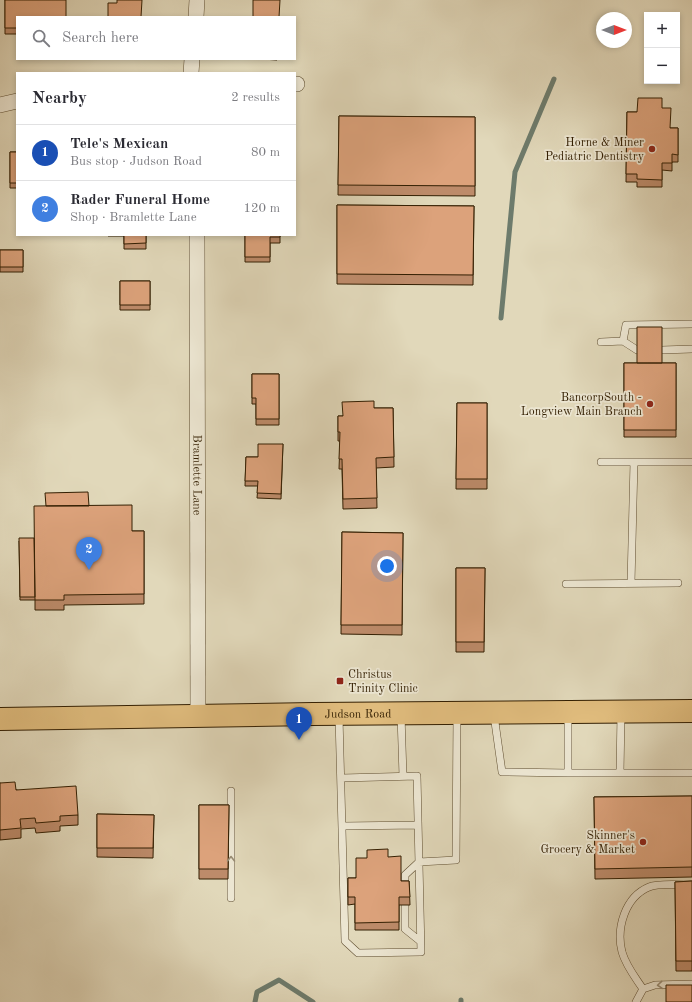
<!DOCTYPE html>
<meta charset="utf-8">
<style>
:root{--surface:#fff;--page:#f2f2f3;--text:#2b2b33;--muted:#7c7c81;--line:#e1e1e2;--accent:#8f2418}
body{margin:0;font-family:"Old Standard TT",serif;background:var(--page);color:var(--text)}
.controls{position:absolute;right:12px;top:12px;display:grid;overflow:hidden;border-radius:0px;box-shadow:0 2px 6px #0003}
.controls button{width:36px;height:36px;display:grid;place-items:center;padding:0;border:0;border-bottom:1px solid var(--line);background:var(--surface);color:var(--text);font:20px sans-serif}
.compass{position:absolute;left:596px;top:12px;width:36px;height:36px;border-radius:50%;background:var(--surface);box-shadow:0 2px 6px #0003;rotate:90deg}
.you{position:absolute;left:387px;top:566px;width:14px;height:14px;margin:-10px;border:3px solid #fff;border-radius:50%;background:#1a73e8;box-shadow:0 0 0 6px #1a73e833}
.badge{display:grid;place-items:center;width:26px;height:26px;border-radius:50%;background:var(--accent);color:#fff;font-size:13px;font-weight:700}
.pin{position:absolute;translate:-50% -33px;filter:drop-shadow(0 1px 2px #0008)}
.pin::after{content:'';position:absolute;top:21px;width:14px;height:12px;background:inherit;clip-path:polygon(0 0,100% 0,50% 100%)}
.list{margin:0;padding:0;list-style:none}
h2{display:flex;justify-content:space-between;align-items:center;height:52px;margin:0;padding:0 16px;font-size:17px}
h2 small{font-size:13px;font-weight:400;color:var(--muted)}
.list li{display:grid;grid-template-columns:26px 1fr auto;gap:12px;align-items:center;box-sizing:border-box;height:56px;padding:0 16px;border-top:1px solid var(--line)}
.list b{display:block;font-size:15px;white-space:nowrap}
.list p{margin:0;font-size:13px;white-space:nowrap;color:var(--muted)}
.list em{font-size:13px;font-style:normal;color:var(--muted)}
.icon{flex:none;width:22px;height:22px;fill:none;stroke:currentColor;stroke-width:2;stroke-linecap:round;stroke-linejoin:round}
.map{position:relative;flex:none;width:692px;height:1002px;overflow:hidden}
.search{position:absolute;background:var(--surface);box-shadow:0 2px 6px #0003;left:16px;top:16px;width:280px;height:44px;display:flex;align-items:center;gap:10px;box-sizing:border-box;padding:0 14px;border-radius:0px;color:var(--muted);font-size:15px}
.panel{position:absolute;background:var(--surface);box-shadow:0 2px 6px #0003;left:16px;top:72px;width:280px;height:164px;border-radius:0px}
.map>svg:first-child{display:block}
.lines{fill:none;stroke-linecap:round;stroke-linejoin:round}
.stream{stroke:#6d7b6c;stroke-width:5}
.lane-casing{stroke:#5e4d30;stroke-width:8}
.street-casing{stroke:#5e4d30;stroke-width:16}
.primary-casing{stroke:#331f02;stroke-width:24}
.lane{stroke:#ece6d2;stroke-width:7}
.street{stroke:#ece6d2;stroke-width:15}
.primary{stroke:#e0bc7d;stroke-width:22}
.wall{fill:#bd8b6a;stroke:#331f02}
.building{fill:#dca27b;stroke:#331f02}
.oneway{stroke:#998c74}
.poi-dot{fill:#8f2418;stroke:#ece6d2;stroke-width:1.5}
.labels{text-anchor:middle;stroke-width:3.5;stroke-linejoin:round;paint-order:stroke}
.poi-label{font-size:12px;fill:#331f02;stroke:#ece6d2;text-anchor:end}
.street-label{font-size:12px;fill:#331f02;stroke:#ece6d2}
</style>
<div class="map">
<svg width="692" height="1002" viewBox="0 0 692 1002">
<rect width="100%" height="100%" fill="#e1d8ba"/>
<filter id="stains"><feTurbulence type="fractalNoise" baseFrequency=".005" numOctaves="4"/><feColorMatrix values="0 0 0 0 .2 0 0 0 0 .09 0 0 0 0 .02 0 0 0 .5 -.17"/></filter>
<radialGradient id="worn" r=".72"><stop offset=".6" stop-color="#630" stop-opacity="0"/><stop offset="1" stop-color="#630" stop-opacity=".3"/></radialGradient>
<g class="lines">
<path class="stream" d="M501 318 515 172 554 79
M255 1002 257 992 279 980 313 1002
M461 1002V1000"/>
<defs>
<path id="lane" d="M623 341 637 350
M601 342 623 341 626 325 692 324
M662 350 692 349
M601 462H692
M631 583 634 462
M566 584 678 583
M401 715 403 776
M494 715 502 772 568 773V713
M339 717 345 941 358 953 421 952 417 776 342 778
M568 773H620L621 714
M620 773H692
M231 791V898
M343 826 418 825
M405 888V875L419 862 456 860 457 716
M405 905V929L420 941
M643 989C635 977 626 966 622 952 616 928 625 897 649 887 658 883 681 885 692 885
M636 1002 643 989 655 985 692 984"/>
<g id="street">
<path d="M196 17 197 0"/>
<path d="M191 73 192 59"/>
<path d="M295 84H297"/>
<path d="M0 105 17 101"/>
<path id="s1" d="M197 235 198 715"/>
</g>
<g id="primary">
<path id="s2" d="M0 719 313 714 692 711"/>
</g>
</defs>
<use href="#lane" class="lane-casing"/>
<use href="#street" class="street-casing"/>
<use href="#primary" class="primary-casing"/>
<use href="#lane" class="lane"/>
<use href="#street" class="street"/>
<use href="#primary" class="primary"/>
</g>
<path class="wall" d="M5 0 17 17V34H5Z
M262 59H277V60Z
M662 108 670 128H678V162H672V171L662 170V187H637V182H626L627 112H637Z
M339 116 475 117V196L338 195Z
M10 152H17V188H10Z
M337 205 474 206 473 285 337 284Z
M108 235H146V249H124V236H108Z
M245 235H280V243H270V262H245Z
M0 250H23V272H0Z
M120 281H150V310H120Z
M624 363H676V437H624Z
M252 374H279V425H256V404H252Z
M457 403H487V489H456Z
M374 408H393L394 467 376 468 377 508 343 509 342 469H339L340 441H338V416H342Z
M283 444 281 499 257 498 258 486H245L246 457H258Z
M89 506 132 531H144V604L64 605V610H35V600H20L19 541 34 560Z
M342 532 403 533 402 635 341 634Z
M456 568H485L484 652H456Z
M0 783 78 815V825L60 826V831L36 833 35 828 21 829V838L0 840Z
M692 796V877L595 879 594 797Z
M199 805H229L228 879H199Z
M97 814 154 815 153 858 97 857Z
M388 857 401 881H409L410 905H399V930H355V904L348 905V878H356L367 858Z
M692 881V971H676L675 882Z"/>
<path class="building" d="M5 0H66V17H17V28H5Z
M117 0H142L141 17H108V3H117Z
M253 0H280L279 17H283H253Z
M638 98H662V108H671L670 128H678V155L672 154V163H662V180L637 179V174H626L627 112H637Z
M339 116 475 117V186L338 185Z
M10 152H17V183H10Z
M337 205 474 206 473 275 337 274Z
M124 235H146V243L124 244Z
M245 235H280V237H270V257H245Z
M0 250H23V267H0Z
M120 281H150V305H120Z
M637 327H662V363H637Z
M624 363H676V430H624Z
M252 374H279V419H256V398H252Z
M374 401V408H393L394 457 376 458 377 498 343 499 342 459H339L340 432H338V416H343L342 402Z
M457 403H487V479H456Z
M258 444H283L281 494 257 493 258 481H245L246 457H258Z
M88 492 89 506H46L45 493Z
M132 505V531H144V594L64 595V600H35L34 506Z
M342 532 403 533 402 625H341Z
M19 538H34L35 597H20Z
M456 568H485L484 642H456Z
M15 782 16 790 76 786 78 815 60 816V821L36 823 35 818 20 819 21 828 0 830V783Z
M692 796V867L595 869 594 797Z
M199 805H229L228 869H199Z
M97 814 154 815 153 848H97Z
M388 849V857L401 856V881H409L410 897H399V922L355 923V897H348V878H356V858H367V850Z
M692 881V961H676L675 882Z
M666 985H692V1002H666Z"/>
<defs><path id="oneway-chevron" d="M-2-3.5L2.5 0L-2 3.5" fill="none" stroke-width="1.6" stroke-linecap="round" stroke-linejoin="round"/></defs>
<g class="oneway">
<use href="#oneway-chevron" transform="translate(231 859) rotate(-90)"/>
<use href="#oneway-chevron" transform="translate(660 985) rotate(175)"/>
</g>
<g class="poi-dot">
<circle cx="652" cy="149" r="4"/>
<circle cx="650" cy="404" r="4"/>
<rect x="336" y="677" width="8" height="8" rx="2"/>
<circle cx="643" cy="842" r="4"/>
</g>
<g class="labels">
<g class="poi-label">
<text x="644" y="146">Horne &amp; Miner<tspan x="644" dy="14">Pediatric Dentistry</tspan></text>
<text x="642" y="401">BancorpSouth -<tspan x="642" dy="14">Longview Main Branch</tspan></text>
<text x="348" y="678" text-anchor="start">Christus<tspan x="348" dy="14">Trinity Clinic</tspan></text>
<text x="635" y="839">Skinner's<tspan x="635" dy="14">Grocery &amp; Market</tspan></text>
</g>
<g class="street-label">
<text dy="4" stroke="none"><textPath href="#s1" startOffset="240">Bramlette Lane</textPath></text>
<text dy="4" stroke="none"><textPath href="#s2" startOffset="358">Judson Road</textPath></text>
</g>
</g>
<rect width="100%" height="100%" filter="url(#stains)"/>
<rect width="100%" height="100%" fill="url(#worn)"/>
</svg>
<div class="controls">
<button>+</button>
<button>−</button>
</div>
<svg class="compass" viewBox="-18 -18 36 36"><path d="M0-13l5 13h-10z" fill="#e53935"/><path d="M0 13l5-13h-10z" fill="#7c7c81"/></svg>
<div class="you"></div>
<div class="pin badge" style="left:299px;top:740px;background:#1a4fb4">1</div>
<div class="pin badge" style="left:89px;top:570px;background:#3f7fe0">2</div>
<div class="search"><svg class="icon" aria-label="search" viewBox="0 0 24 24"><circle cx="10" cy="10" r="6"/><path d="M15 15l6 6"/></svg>Search here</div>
<section class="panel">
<h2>Nearby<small>2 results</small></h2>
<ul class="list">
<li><span class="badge" style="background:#1a4fb4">1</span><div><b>Tele's Mexican</b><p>Bus stop · Judson Road</p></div><em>80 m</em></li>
<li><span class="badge" style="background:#3f7fe0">2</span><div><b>Rader Funeral Home</b><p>Shop · Bramlette Lane</p></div><em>120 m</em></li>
</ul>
</section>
</div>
